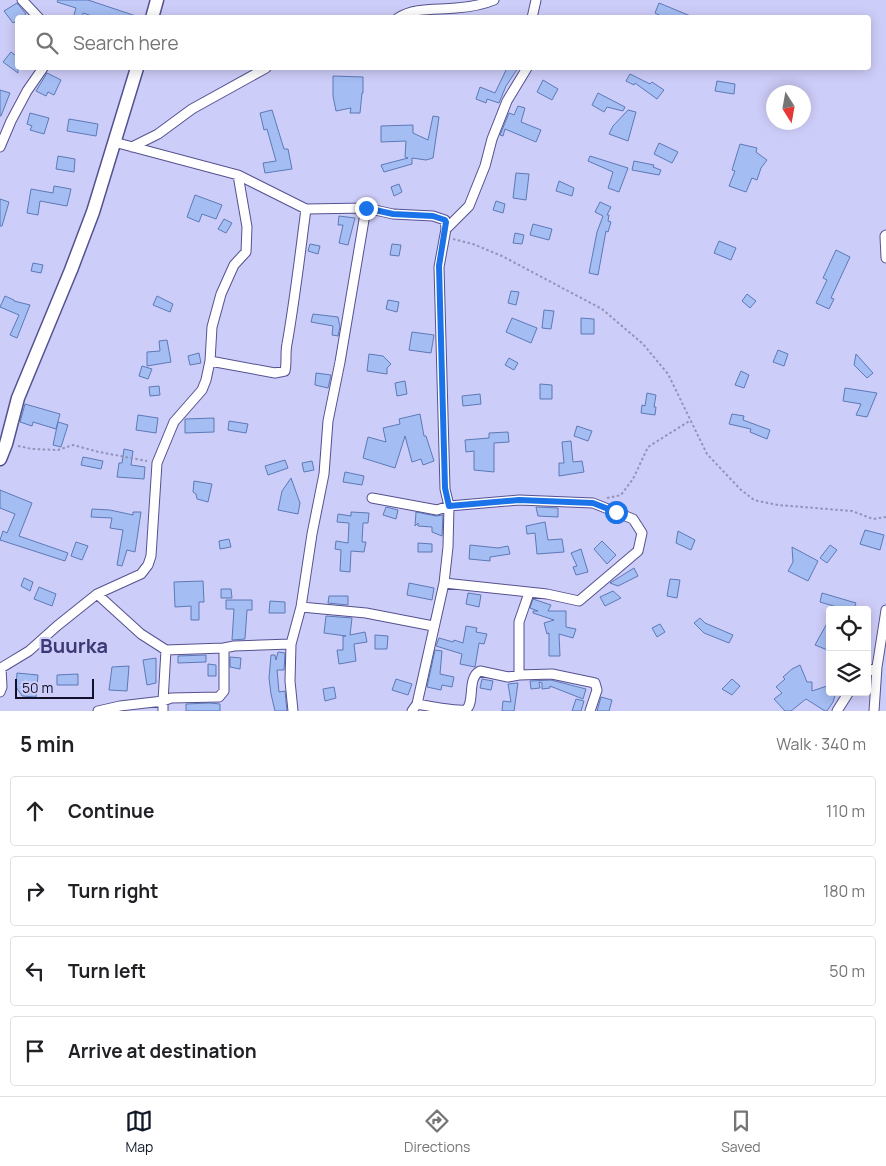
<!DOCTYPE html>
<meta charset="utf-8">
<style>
:root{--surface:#fff;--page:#f2f2f2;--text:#202124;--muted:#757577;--line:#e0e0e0;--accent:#111827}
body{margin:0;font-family:Manrope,sans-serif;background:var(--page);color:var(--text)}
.controls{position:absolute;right:15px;bottom:15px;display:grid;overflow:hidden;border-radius:5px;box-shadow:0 2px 12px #0003}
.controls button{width:45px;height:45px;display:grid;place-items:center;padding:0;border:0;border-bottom:1px solid var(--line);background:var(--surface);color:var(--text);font:25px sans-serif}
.compass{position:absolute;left:766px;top:85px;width:45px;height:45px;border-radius:50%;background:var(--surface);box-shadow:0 2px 12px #0003;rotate:169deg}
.scale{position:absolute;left:15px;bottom:12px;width:79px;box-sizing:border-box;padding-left:5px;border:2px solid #13112a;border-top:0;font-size:14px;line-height:18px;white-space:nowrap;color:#13112a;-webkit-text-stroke:4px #cdcdf9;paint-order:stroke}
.stop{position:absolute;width:15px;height:15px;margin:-11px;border:4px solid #1a73e8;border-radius:50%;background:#fff}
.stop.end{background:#1a73e8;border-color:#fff;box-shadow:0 1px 5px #0008}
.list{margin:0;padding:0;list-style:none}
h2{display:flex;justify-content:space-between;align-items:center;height:65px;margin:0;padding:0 20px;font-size:21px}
h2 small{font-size:16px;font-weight:400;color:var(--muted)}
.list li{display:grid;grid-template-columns:32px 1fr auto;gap:15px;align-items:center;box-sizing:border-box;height:70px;margin:0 10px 10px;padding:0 10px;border:1px solid var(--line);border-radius:5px}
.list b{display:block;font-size:19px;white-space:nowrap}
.list em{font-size:16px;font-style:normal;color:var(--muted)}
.icon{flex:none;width:28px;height:28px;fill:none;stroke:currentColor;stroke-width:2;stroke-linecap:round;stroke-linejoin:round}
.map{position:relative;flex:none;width:886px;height:711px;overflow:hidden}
.search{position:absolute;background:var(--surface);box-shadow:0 2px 12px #0003;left:15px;right:15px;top:15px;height:55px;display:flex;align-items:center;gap:12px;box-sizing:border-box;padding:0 18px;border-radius:5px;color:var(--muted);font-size:19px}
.sheet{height:385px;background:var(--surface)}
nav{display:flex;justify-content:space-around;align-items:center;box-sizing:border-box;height:70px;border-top:1px solid var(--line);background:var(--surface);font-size:14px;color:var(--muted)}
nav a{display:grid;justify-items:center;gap:2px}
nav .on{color:var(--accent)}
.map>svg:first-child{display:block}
.building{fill:#a4bdf2;stroke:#5d79b7}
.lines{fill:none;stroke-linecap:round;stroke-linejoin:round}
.street-casing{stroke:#555190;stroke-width:11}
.secondary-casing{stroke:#555190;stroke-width:15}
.path{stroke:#9392b8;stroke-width:2;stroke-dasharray:2.5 2.5;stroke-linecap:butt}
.street{stroke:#fff;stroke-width:9}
.secondary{stroke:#fff;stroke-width:12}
.route{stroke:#1a73e8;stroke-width:6}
.labels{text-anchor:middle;stroke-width:4;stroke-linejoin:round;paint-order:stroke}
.district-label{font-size:20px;font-weight:bold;fill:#3d3875;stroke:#cdcdf9}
</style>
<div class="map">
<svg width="886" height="711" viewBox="0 0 886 711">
<rect width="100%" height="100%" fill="#cdcdf9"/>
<path class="building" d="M58 0H88L136 16V18H98L83 13 82 18H73L76 8 57 2Z
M17 3 26 14 21 18H18V20L13 23 4 11Z
M659 3 693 17V18H665L655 13Z
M11 52 18 57V73L3 62Z
M507 68H518L506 86 499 103 487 99 486 103 476 99 480 87 495 93Z
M47 73 61 80 54 95 48 92 46 96 36 91Z
M630 74 650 84 652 82 664 90 657 99 635 83 634 85 626 81Z
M333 76 363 77V93H362L360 113H350L351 108 336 111 333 96Z
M543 80 558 89 552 100 537 92Z
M717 81 735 84 734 94 715 91Z
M0 90 10 93 1 116H0Z
M598 93 625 107 623 111 607 107 604 112 592 105Z
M518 106 525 108 521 122 541 130 536 142 505 129 503 136 500 135 509 113 514 115Z
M272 110 284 149H288L292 169 265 173 263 163 276 161 267 129 264 130 260 113Z
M628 110 636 112 628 141 609 134 613 126Z
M30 113 49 118 44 134 30 130 32 126 27 124Z
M433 116 439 117 433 158 426 160 412 158V164L384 172 381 165 408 158 405 157 406 141 381 142V126L413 125V133L428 140Z
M69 119 98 124 96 136 67 131Z
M659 143 678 152 672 163 654 154Z
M740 144 757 148 756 152 767 160 761 168 757 180 752 178 746 192 729 186 735 171 732 170Z
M58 156 75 159 74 172 56 169Z
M590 156 628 168 619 192 608 188 613 172 588 161Z
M634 161 654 165 653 167 661 170 659 175 632 170Z
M516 173 529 174 526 200 513 198Z
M559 181 574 188 572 196 556 191Z
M399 184 402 192 394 196 391 187Z
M54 186 71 189 67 206 40 201 38 215 27 213 31 189 53 193Z
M195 195 222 205 216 219 202 214 199 222 187 217Z
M0 199 9 202 2 226H0Z
M496 201 505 204 503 213 493 210Z
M600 202 611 207 607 215H609L608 221 611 222 608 232 606 231 598 275 589 273 597 232 603 216 595 212Z
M339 216 355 218 348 245 339 243 343 225H338Z
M224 219 232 223 226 233 218 229Z
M533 224 552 229 549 240 530 235Z
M515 233 524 235 522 244 513 243Z
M719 241 736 248 731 260 714 253Z
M310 244 320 246 318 254 308 251Z
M392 244 401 245 399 256 390 255Z
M836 250 850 257 831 298 834 299 829 309 816 303 827 280 823 278Z
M33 263 43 265 41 273 31 271Z
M511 291 519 292 516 305 508 303Z
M747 294 756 301 750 308 742 301Z
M5 296 14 300V301L30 305 17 338 10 335 19 315 0 307Z
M157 296 173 304 170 312 153 305Z
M388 300 399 302 397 312 386 309Z
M544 310 554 311 551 329 542 328Z
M313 314 338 317 340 327 338 336 332 335 333 326 311 322Z
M512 318 537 328 531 343 506 332Z
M581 318 594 319V334H581Z
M412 332 434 335 431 353 409 350Z
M167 340 171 362 147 366V352L160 351 159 341Z
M778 350 788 354 784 366 773 362Z
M199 353 201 363 190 365 188 356Z
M369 354 383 356 391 364 387 368V374L367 371Z
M856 354 873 373 867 378 854 365Z
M509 358 518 363 514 370 505 365Z
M142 366 152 369 148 379 139 376Z
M741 371 749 375 744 388 735 385Z
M316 373 331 375 328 388 315 385Z
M405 381 407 394 397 396 395 383Z
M540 384 552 385V399H540Z
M159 386 160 395 150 396 149 387Z
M845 388 877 393 867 417 856 415 861 404 843 401Z
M647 393 656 395 654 407H656L655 415 641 413 642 405 645 406Z
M480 394 481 404 463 406 462 396Z
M25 404 60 414 56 429 33 422 32 426 20 422Z
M420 414 424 436H426L434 461 423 465 421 459 412 462 405 436 395 468 363 458 368 437 386 442 383 428 400 424 399 419Z
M732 414 744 416 743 420 770 430 767 439 750 432 751 429 729 424Z
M138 415 158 418 156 433 136 430Z
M214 418V432L185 433V419Z
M229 421 248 424 246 433 228 430Z
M58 422 68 425 61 447 53 445Z
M577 426 592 431 588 441 574 436Z
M508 432 509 442 494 443V472L474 470V451L466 452 465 440 489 438V433Z
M571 441 573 462 582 461 584 472 559 476V463H564L562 442Z
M124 449 133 451 131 465 145 467 144 479 117 477 119 463H122Z
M83 457 103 461 101 469 81 465Z
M285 460 288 468 268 475 265 466Z
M312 461 314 470 304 472 302 463Z
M345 472 364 476 362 485 343 482Z
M291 478 300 503 298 514 278 510 282 491Z
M194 481 212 484 208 502 197 499 196 494 193 492Z
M0 490 32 503 19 536 68 553 65 561 0 540 3 531 7 533 15 514 0 508Z
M386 507 398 510 396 519 383 515Z
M536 507 558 508V517L538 516Z
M92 509 110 510 133 515V512H141L135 552 127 550 122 566 117 565 123 530 110 528 112 518 91 517Z
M351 512 369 513 368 523H363L362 542H366L364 552 351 551 350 572 340 571 341 550 335 549 336 541 348 543 349 523 337 522 338 514 351 516Z
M416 512 436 516 443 515 442 536 432 532V527L418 526V523L415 526Z
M545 522 548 540 562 539 564 552 537 554 535 533 527 534 526 526Z
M865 530 884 535 880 550 860 544Z
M678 531 695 540 691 550 676 543Z
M229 539 231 547 220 549 219 541Z
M602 541 616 555 607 564 594 549Z
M76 542 88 546 82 560 71 556Z
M418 543 432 544V552H418Z
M470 545 498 548 508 546 510 554 490 557V561L469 559Z
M830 545 837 550 827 563 820 558Z
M792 547 818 561 808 581 788 571 793 562Z
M581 549 588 572 576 575 573 567 577 566 571 553Z
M634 568 638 576 618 586 610 583Z
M24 578 33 582 30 591 21 586Z
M670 579 680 580 677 598 667 596Z
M203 581 204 602H199V620H191V606L175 607 174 582Z
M409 583 434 588 432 600 407 595Z
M39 587 56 594 52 606 34 599Z
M221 589H231L232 598H221Z
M613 591 621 598 605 606 600 597Z
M468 593 481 595 479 607 466 604Z
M822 593 856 603 853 610H847L820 602Z
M329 596H348V605L328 603Z
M533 599 551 605 548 611H566V627L576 629 573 638 559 634 560 656H549V633L547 634 544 623 554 620 533 613V611H538L530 608Z
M226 600H252V610H247L245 639 232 640 234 609H226Z
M270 601 285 602V613H269Z
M326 616 352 618 350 635 365 632 367 642 354 644 356 661 339 664 337 650H343V636H346L324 633Z
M700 618 705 623 733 635 729 643 704 633 694 623Z
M830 618V651L815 645Z
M660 624 665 632 657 637 652 628Z
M466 626 477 628 476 632 487 634 484 644 479 643 475 667 460 664 462 654 436 646 439 638 453 642 454 640 463 643Z
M375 635 388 636 387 649H375Z
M435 650 442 651 440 674 454 677 452 687 442 685 441 690 427 687Z
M278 652 285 653 284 670H277L279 692 285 691 287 711H275L271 694 269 678 271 655H275L276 660Z
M206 655V662L178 663V656Z
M230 657 241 658 240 669 230 667Z
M156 658V683L147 685 143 660Z
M208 664 216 665V676H208Z
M800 665 807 682H812V691L830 685V692H836L833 702 827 711H825L806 699 791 711H785L774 699 782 693 776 687 785 679 783 677 792 669Z
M129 666 127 691 109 690 112 667Z
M17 673 38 675 36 697 22 696 16 687Z
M78 674V685H57V675Z
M396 679 412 684 408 695 392 690Z
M482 679 493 681 491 690 480 688Z
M732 679 740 686 732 695 722 689Z
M551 680 586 689 583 699 550 686V688L542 689V683L539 682 540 688 531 689 530 681Z
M518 683 514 711H502L503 701 511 702 508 684Z
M334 687 336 698 325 701 323 689Z
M601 697 612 700 609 711H597Z
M576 699 584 701 581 711H572Z
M210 703 220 704V711H186V704Z"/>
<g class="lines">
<defs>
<path id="street" d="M22 0 39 18
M398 18C414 7 437 10 456 8 470 7 482 5 494 0
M532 18 536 0
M114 142 238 175 306 209 366 208 393 214 433 216 445 220 446 229 439 267 445 489 449 506 448 547 444 583 417 704 412 711
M0 147 11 121 27 91 43 68
M132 147 158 134 192 109 266 68
M446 229 469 206 485 166 492 139 507 101 527 68
M886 235 885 236 886 258
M210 361 275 373 285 371C287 362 285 353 287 344 295 299 300 254 306 209
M372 498 437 510 449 506 519 500 593 503 633 519 642 533 638 551 579 601 547 594 444 583
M97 594 141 634 166 650 163 701 171 698 219 697 224 691V648L234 646 291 644
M301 607 366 613 433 626
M166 650 224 648
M867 672 877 667
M519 675 552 674 595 683 597 690 590 711
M0 692 2 687 1 668 29 651 57 626 97 594 141 574 148 565 151 556 157 463 174 422 202 390 206 380 210 361 212 327 221 294 234 265 246 252 247 227 238 175
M417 704C427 706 456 711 465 710 476 705 466 678 480 671L508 677 519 675V622L529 593
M98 711 120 706 163 701V711
M293 711 290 681 291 644 301 607 312 534 324 474 328 421 340 362 366 208
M837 711 849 692
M874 711 877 667 886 610"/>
<path id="secondary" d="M152 18 157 0
M0 459 6 444 18 398 71 270 93 212 137 68"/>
</defs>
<use href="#street" class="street-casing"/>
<use href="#secondary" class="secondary-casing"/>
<path class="path" d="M453 239 473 244 502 256 602 309 643 344 668 374 707 454 740 489 754 500 778 505 852 511 873 519 886 517
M18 446 32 449 58 450 73 445 99 452 147 461
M607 498 621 495 633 479 648 447 691 420"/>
<use href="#street" class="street"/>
<use href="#secondary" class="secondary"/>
</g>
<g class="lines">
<path class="route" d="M366 208 393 214 433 216 445 220 446 222 439 266 445 488 449 506 519 500 593 503 616 512"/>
</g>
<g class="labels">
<g class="district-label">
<text x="74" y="653">Buurka</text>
</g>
</g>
</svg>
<div class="controls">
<button><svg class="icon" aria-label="locate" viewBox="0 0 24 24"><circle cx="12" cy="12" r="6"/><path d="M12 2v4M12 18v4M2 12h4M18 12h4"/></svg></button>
<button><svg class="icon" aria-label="layers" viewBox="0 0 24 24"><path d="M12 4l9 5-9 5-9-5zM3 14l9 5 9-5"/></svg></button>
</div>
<svg class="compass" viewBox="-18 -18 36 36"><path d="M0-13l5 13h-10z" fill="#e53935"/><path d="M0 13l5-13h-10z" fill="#757577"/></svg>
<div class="scale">50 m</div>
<div class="stop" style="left:616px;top:512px"></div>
<div class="stop end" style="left:366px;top:208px"></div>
<div class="search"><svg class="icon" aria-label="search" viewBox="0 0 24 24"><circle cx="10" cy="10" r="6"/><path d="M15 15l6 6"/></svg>Search here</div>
</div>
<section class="sheet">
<h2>5 min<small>Walk · 340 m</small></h2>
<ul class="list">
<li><svg class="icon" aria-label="ahead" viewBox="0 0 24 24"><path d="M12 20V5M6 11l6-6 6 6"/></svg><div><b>Continue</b></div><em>110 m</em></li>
<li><svg class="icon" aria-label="right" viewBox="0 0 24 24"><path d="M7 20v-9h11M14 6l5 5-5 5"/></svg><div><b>Turn right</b></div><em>180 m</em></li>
<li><svg class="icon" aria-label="left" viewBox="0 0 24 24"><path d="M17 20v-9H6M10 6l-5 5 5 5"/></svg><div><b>Turn left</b></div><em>50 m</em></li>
<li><svg class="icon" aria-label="arrive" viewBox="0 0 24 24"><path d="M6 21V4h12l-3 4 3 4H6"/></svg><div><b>Arrive at destination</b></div></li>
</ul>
</section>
<nav>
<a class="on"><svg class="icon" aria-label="map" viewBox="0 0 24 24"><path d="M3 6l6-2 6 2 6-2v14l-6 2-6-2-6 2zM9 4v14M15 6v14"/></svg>Map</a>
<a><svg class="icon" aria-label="directions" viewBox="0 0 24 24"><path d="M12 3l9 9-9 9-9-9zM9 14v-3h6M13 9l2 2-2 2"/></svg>Directions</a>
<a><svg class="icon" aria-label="saved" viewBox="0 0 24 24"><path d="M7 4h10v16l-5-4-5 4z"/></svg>Saved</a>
</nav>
